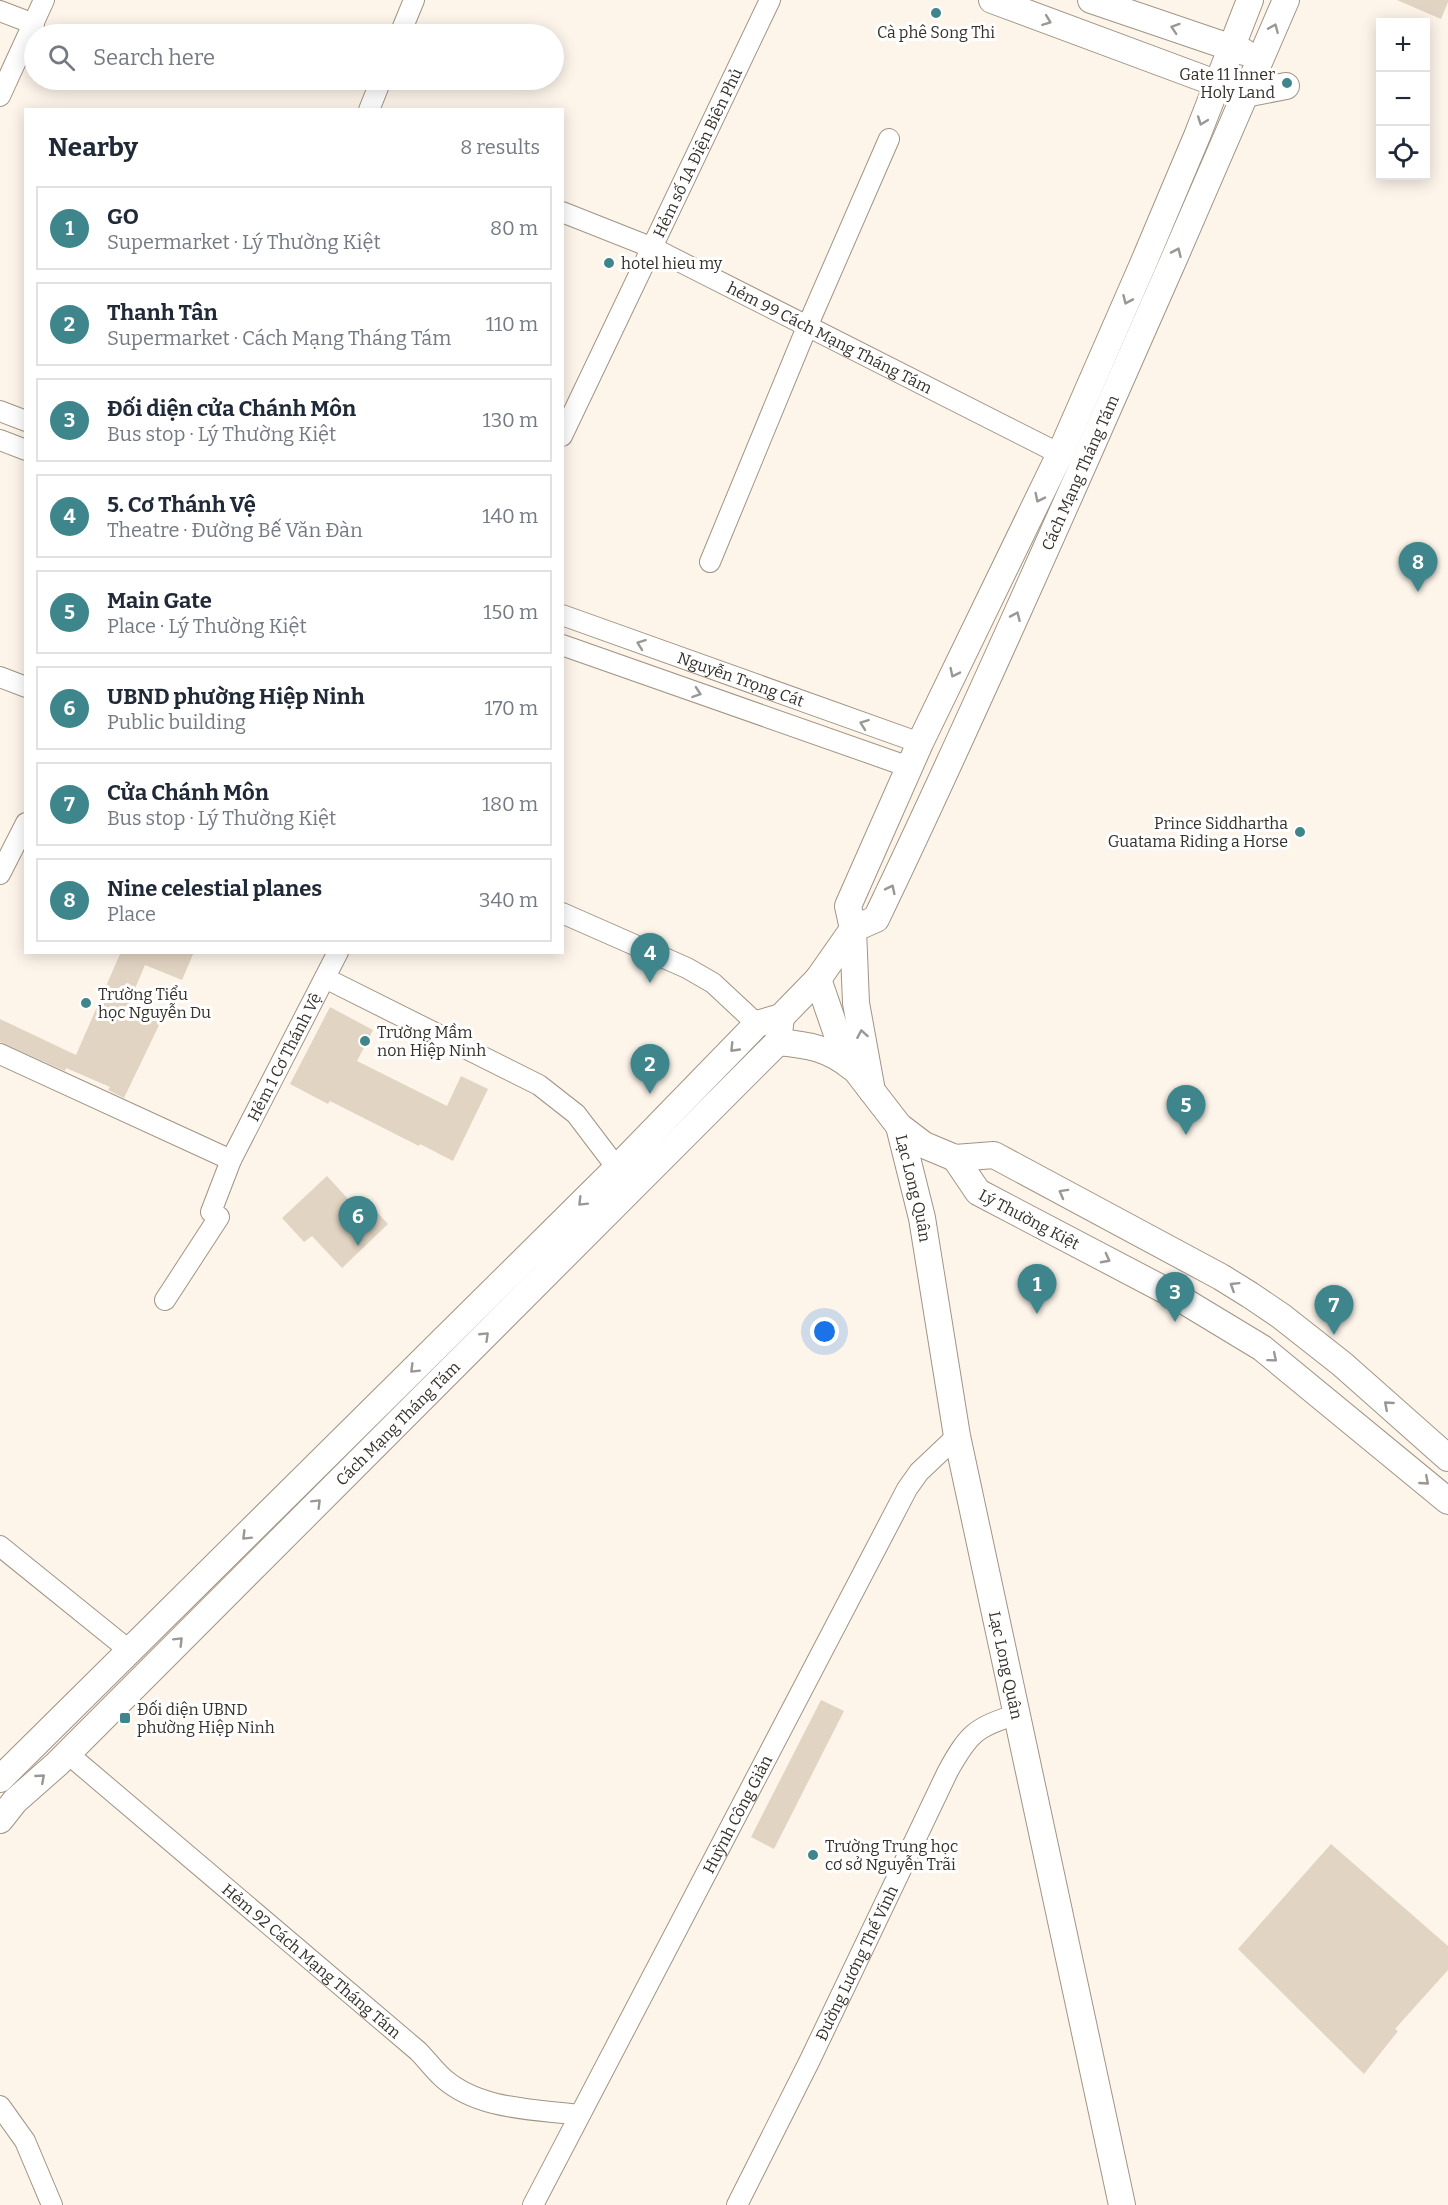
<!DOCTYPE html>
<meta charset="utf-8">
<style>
:root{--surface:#fff;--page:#f2f2f3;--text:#1f2937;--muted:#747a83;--line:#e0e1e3;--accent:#3e868c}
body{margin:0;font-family:Bitter,serif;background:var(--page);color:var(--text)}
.controls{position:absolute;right:18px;top:18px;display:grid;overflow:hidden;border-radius:0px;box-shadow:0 3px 15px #0003}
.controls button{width:54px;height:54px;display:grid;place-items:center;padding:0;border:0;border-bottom:2px solid var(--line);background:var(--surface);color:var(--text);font:30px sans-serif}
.you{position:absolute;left:825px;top:1332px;width:21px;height:21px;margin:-15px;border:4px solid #fff;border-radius:50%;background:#1a73e8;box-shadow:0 0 0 9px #1a73e833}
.badge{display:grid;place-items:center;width:39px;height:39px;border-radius:50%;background:var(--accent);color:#fff;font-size:20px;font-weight:700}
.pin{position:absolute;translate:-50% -50px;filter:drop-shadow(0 2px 3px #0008)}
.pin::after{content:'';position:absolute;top:32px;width:21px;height:18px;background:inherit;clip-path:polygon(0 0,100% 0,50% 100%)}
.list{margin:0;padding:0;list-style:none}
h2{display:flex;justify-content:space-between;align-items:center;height:78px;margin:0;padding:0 24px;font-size:26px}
h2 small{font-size:20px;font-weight:400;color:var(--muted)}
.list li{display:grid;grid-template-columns:39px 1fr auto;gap:18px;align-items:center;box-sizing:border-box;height:84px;margin:0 12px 12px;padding:0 12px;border:2px solid var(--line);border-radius:0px}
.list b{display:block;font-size:22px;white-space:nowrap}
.list p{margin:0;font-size:20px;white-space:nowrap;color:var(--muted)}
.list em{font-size:20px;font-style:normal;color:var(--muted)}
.icon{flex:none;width:33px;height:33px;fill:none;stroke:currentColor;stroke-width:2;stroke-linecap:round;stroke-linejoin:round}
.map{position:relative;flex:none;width:1448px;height:2205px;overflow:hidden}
.search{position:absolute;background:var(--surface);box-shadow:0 3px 15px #0003;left:24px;top:24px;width:540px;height:66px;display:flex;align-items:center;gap:15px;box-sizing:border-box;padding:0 21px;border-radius:33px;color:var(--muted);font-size:22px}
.panel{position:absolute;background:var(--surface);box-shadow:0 3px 15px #0003;left:24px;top:108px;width:540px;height:846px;border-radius:0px}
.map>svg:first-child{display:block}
.building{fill:#e2d4c3}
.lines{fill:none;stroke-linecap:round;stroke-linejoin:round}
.minor-casing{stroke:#a19484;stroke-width:22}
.major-casing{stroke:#a19484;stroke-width:28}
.minor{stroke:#fff;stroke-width:20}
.major{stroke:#fff;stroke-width:26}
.oneway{stroke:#9a9894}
.poi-dot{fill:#3e868c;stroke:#fff;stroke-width:2}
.labels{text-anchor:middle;stroke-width:6;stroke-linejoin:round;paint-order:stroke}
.poi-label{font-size:16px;fill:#353029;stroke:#fff;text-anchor:start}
.street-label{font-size:16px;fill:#353029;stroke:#fff}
</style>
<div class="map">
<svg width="1448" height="2205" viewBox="0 0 1448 2205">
<rect width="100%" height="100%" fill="#fdf4ea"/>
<path class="building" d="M1397 0H1448V2L1441 19Z
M117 952H194L182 980 145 965 128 1005 161 1021 124 1098 108 1090 110 1087 66 1068 65 1071 0 1042V1019L76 1055 120 954Z
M330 1007 373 1030 357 1061 447 1106 461 1076 488 1089 453 1161 420 1144 419 1146 330 1101 328 1104 290 1084Z
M327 1176 361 1213 363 1210 370 1217 376 1211 388 1224 342 1268 312 1236 304 1242 282 1218Z
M821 1700 844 1711 774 1849 751 1837Z
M1331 1844 1448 1946V1970L1395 2029 1398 2031 1364 2074 1238 1949Z"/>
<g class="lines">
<defs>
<g id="minor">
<path d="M0 11 34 24"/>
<path d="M400 34 414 0"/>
<path d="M0 96 44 0"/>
<path d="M369 110 381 80"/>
<path id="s1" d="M562 212 653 248 1060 454"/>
<path d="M0 411 26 421"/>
<path id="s2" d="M562 436 770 0"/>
<path d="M0 440 26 450"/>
<path d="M710 562 807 327 889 139"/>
<path id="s3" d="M562 615 920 743"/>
<path d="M562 645 909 767"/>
<path d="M0 677 26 687"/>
<path d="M0 874 26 823"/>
<path d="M562 913 687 968 713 983 757 1024"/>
<path d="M325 978 539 1085 576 1114 617 1168"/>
<path d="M0 1054 231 1160"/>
<path id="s4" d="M165 1300 219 1217 211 1212 231 1160 338 952"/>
<path d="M0 1546 130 1651"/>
<path id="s5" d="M67 1753 418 2051C427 2060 434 2070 443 2078 479 2110 534 2109 579 2115"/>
<path d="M0 2106 25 2141 52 2205"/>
<path id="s6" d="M533 2205 907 1489 919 1472 957 1436"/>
<path id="s7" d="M737 2205 809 2062 948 1771C968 1735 976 1726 1016 1715"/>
</g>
<g id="major">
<path d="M992 0 1245 94 1286 86"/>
<path d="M1091 0 1244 52"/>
<path d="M818 979 840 1043 855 1069 899 1126 924 1145 955 1158 994 1155 1221 1277 1250 1295 1281 1316 1342 1364 1448 1458"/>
<path d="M778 1042C809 1045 828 1048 853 1068"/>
<path d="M872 1091 856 1003 853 929 848 906 920 743 1060 454 1143 264 1197 136 1250 0"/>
<path id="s8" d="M899 1126 922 1218 957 1436 1122 2205"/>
<path id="s9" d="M955 1158 978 1192 1176 1296 1262 1348 1448 1501"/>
<path id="s10" d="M0 1779 617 1168 757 1024 781 1017 818 979 853 929 876 919C950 765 1019 610 1088 454 1155 303 1221 152 1286 0"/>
<path id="s11" d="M0 1820 15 1801 57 1764 778 1042 781 1017"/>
</g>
</defs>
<use href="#minor" class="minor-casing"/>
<use href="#major" class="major-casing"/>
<use href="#minor" class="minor"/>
<use href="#major" class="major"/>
</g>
<defs><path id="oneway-chevron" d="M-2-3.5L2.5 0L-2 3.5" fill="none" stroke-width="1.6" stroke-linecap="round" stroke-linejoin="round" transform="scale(1.5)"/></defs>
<g class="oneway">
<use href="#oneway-chevron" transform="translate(1047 21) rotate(21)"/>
<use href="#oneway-chevron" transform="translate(1175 28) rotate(-162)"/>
<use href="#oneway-chevron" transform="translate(1274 28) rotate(-67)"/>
<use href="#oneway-chevron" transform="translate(1202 121) rotate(110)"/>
<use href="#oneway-chevron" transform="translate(1177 252) rotate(-66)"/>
<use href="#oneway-chevron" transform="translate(1127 300) rotate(114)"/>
<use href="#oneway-chevron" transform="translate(1039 498) rotate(116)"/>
<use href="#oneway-chevron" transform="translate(1016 616) rotate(-66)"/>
<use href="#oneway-chevron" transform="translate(641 644) rotate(-160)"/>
<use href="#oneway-chevron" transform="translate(954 673) rotate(116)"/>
<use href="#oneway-chevron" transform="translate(697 693) rotate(19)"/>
<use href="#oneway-chevron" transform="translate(864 724) rotate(-160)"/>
<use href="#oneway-chevron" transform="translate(891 889) rotate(-64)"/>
<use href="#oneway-chevron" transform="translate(862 1034) rotate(-100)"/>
<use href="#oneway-chevron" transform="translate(734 1048) rotate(134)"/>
<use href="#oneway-chevron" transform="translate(1063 1193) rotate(-151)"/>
<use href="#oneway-chevron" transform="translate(582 1202) rotate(135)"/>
<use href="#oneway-chevron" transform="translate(1106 1259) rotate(28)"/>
<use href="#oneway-chevron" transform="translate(1234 1286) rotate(-148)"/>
<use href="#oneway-chevron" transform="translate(485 1336) rotate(-44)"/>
<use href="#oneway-chevron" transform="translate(1273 1358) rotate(40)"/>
<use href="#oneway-chevron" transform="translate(414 1369) rotate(135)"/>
<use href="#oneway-chevron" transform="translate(1388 1405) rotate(-139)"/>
<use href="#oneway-chevron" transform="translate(1425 1481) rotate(41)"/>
<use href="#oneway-chevron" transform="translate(317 1503) rotate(-45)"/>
<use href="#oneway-chevron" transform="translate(246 1536) rotate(135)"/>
<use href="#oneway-chevron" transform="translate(179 1641) rotate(-45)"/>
<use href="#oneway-chevron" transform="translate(41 1778) rotate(-41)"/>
</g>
<g class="poi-dot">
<circle cx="936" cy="13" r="6"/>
<circle cx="1287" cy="83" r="6"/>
<circle cx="609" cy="263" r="6"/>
<circle cx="1300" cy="832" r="6"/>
<circle cx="86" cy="1003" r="6"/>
<circle cx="365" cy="1041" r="6"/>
<rect x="119" y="1712" width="12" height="12" rx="3"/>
<circle cx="813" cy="1855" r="6"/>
</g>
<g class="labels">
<g class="poi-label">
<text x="936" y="38" text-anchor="middle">Cà phê Song Thi</text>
<text x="1275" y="80" text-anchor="end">Gate 11 Inner<tspan x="1275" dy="18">Holy Land</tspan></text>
<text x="621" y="269">hotel hieu my</text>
<text x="1288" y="829" text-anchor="end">Prince Siddhartha<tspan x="1288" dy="18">Guatama Riding a Horse</tspan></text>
<text x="98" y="1000">Trường Tiểu<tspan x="98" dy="18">học Nguyễn Du</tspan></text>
<text x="377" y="1038">Trường Mầm<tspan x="377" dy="18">non Hiệp Ninh</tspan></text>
<text x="137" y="1715">Đối diện UBND<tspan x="137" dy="18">phường Hiệp Ninh</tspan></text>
<text x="825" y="1852">Trường Trung học<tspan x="825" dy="18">cơ sở Nguyễn Trãi</tspan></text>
</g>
<g class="street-label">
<text dy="6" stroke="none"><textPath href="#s2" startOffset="314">Hẻm số 1A Điện Biên Phủ</textPath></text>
<text dy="6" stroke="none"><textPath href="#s1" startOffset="296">hẻm 99 Cách Mạng Tháng Tám</textPath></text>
<text dy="6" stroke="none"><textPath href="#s10" startOffset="1724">Cách Mạng Tháng Tám</textPath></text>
<text dy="6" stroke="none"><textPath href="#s3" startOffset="190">Nguyễn Trọng Cát</textPath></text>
<text dy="6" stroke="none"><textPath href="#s4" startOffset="280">Hẻm 1 Cơ Thánh Vệ</textPath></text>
<text dy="6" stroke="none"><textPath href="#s8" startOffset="64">Lạc Long Quân</textPath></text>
<text dy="6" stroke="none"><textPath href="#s9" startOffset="99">Lý Thường Kiệt</textPath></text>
<text dy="6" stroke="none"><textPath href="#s11" startOffset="562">Cách Mạng Tháng Tám</textPath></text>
<text dy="6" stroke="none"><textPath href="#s8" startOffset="550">Lạc Long Quân</textPath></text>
<text dy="6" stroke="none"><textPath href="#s6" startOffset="441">Huỳnh Công Giản</textPath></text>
<text dy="6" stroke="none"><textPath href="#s5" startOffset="321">Hẻm 92 Cách Mạng Tháng Tám</textPath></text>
<text dy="6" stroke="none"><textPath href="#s7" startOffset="270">Đường Lương Thế Vinh</textPath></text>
</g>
</g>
</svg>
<div class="controls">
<button>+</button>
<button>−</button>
<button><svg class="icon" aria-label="locate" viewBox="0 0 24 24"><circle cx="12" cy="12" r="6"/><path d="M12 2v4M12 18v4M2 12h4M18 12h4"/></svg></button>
</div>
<div class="you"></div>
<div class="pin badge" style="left:1037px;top:1314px">1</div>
<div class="pin badge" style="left:650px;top:1094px">2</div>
<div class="pin badge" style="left:1175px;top:1322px">3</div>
<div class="pin badge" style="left:650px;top:983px">4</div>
<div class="pin badge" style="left:1186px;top:1135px">5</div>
<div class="pin badge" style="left:358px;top:1246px">6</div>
<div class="pin badge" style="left:1334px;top:1335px">7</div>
<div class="pin badge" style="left:1418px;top:592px">8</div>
<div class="search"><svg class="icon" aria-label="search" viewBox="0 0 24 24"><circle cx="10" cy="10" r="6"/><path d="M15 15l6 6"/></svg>Search here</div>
<section class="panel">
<h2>Nearby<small>8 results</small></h2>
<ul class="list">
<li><span class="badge">1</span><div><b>GO</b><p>Supermarket · Lý Thường Kiệt</p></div><em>80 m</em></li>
<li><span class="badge">2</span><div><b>Thanh Tân</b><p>Supermarket · Cách Mạng Tháng Tám</p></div><em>110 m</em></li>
<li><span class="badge">3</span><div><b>Đối diện cửa Chánh Môn</b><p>Bus stop · Lý Thường Kiệt</p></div><em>130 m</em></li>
<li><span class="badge">4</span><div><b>5. Cơ Thánh Vệ</b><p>Theatre · Đường Bế Văn Đàn</p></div><em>140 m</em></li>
<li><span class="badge">5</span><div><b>Main Gate</b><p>Place · Lý Thường Kiệt</p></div><em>150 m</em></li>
<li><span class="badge">6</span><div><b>UBND phường Hiệp Ninh</b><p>Public building</p></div><em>170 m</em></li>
<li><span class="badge">7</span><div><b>Cửa Chánh Môn</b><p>Bus stop · Lý Thường Kiệt</p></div><em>180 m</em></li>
<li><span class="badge">8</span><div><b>Nine celestial planes</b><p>Place</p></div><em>340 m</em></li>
</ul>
</section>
</div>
